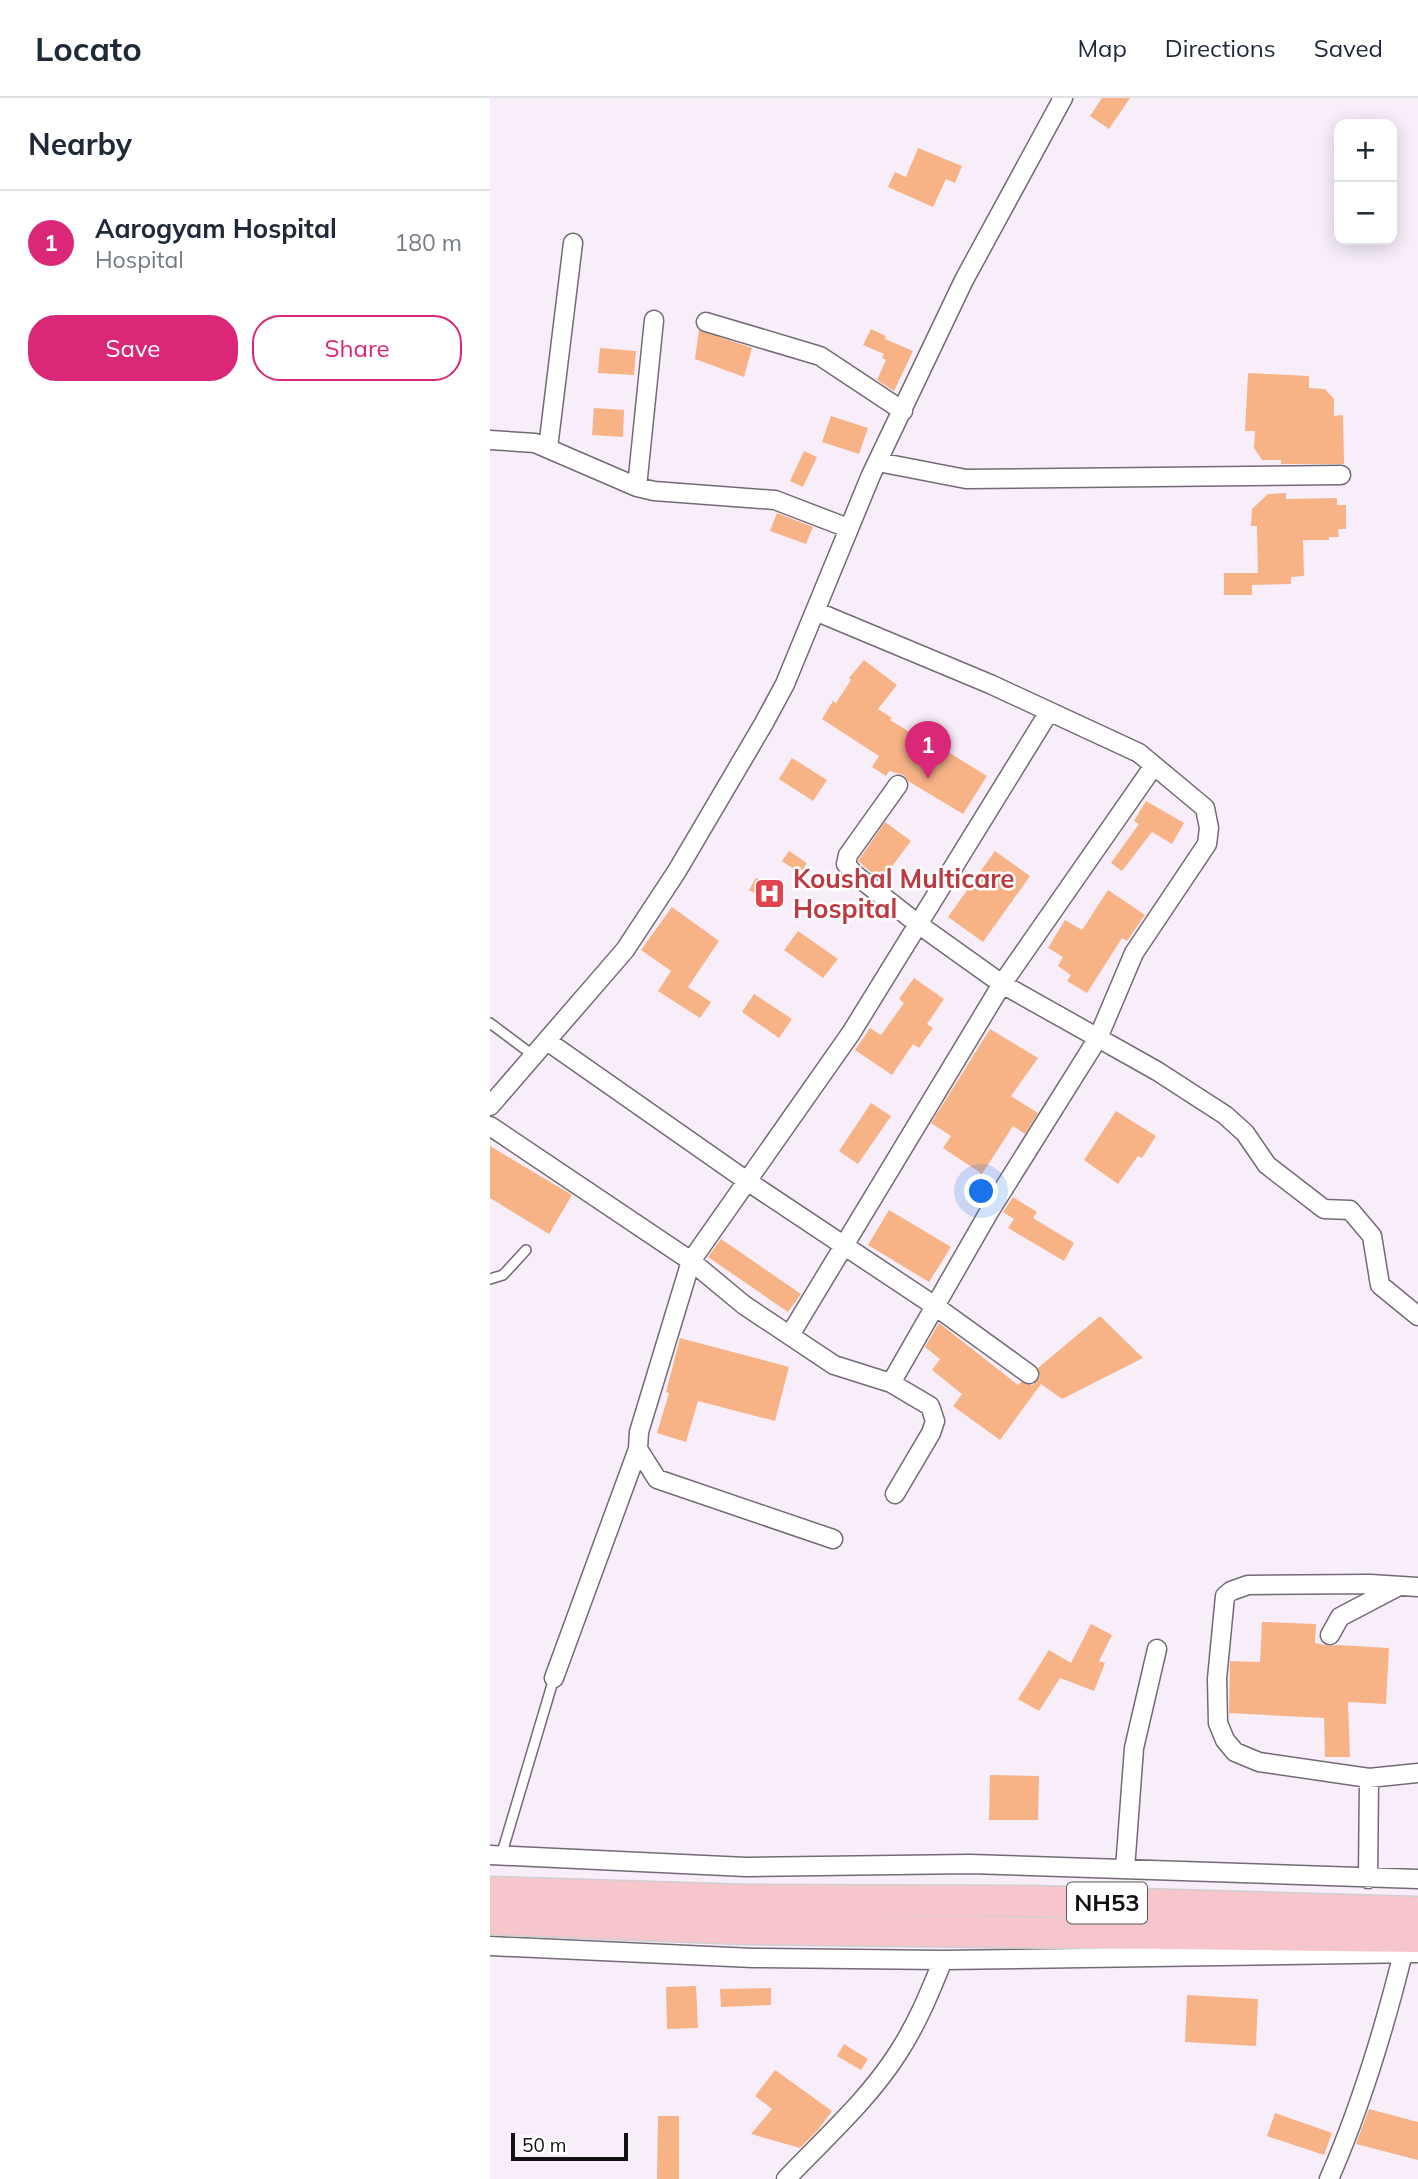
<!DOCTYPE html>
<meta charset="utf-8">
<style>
:root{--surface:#fff;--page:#f6f6f7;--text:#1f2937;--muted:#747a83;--line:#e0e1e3;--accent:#db2777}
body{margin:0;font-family:Mulish,sans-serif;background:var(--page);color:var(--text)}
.controls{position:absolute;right:21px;top:21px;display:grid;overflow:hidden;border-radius:14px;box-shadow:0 4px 18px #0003}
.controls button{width:63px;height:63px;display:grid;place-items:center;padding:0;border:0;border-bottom:2px solid var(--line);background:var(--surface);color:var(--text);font:35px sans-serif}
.scale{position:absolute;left:21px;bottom:18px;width:117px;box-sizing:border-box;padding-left:7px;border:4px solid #131014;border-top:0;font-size:19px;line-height:24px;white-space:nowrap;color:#131014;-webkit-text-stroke:5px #fff;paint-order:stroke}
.you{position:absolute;left:492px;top:1094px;width:24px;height:24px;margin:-18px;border:5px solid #fff;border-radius:50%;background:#1a73e8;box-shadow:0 0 0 10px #1a73e833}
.badge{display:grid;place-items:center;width:46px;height:46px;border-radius:50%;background:var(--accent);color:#fff;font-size:23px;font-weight:700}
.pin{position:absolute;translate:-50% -58px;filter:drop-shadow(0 2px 4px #0008)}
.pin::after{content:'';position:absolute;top:37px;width:24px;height:21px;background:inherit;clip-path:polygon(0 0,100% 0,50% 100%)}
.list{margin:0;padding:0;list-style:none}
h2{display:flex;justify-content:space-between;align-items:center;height:91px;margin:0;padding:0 28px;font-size:30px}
h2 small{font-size:23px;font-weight:400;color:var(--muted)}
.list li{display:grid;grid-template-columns:46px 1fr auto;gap:21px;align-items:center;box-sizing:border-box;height:105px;padding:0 28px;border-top:2px solid var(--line)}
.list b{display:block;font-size:26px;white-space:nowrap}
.list p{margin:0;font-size:23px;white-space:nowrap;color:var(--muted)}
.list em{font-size:23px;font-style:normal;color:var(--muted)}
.actions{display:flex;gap:14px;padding:21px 28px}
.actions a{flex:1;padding:16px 0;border:2px solid var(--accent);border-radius:28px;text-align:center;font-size:24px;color:var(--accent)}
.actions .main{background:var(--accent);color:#fff}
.map{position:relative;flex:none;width:928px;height:2081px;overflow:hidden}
header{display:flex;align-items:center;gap:42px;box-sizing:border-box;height:98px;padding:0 35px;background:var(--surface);border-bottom:2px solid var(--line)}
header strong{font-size:33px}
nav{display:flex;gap:38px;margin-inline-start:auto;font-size:24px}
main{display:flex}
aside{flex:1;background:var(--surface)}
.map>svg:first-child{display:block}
.building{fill:#f7b386}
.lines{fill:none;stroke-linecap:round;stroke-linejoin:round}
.service-casing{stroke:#726a74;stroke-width:12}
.minor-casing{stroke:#726a74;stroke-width:21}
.trunk-casing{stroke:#d0cfd0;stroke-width:33}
.service{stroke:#fff;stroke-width:9}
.minor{stroke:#fff;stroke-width:18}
.trunk{stroke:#f6c6cc;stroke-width:30}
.labels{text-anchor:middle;stroke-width:5;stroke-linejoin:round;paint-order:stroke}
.shield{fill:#fff;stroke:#5a585a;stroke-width:2}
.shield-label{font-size:24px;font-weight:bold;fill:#131014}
.health-label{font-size:26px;font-weight:bold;fill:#be3a42;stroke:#fff;text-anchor:start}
</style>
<header>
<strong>Locato</strong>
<nav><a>Map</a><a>Directions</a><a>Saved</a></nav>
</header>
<main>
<aside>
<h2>Nearby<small></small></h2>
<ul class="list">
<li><span class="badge">1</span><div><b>Aarogyam Hospital</b><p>Hospital</p></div><em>180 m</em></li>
</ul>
<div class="actions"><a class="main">Save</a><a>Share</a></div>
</aside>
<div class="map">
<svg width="928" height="2081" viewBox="0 0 928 2081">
<rect width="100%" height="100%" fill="#f7eefa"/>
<path class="building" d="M612 0H640L619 31 600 18Z
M428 50 472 68 465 85 456 81 443 109 398 89 405 74 416 79Z
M381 231 396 238 395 241 423 253 404 293 387 282 396 262 392 260 394 256 373 247Z
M209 232 262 250 254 279 205 261Z
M110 250 146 253 144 277 108 275Z
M758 275 819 278V290L835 291 844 301V318L853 317 854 366H791V362H772L764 350 765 333H755Z
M104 310 134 312 133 339 102 337Z
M341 318 378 330 369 356 332 344Z
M314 353 327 359 313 389 300 383Z
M796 395V401L847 400V407H856V431H848L849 439H839V442H813L814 478 801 479V486L762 487V497H734V475H768L767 428H761L762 411 778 396Z
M287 415 323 429 316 446 280 433Z
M374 562 407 587 388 611 402 620 400 622 443 648 445 646 497 678 473 716 418 683 414 677 399 673 396 678 382 669 389 658 332 621 343 603 346 605 361 582 359 580Z
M302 660 337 682 323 703 289 681Z
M656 703 694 725 682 746 662 734 632 773 621 765 649 726 644 723Z
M395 724 421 743 400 771 402 772 394 785 368 763Z
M299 753 317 765 310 775 292 763Z
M505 753 540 778 493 844 458 819Z
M266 780 293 795 286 807 259 792Z
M618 792 655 817 637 843 632 840 597 895 577 883 581 877 568 868 573 859 558 850 575 822 592 832Z
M182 809 229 843 198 889 221 904 210 920 168 893 181 873 151 852Z
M308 833 348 861 333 880 294 852Z
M424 880 454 901 437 926 443 930 429 950 423 946 402 977 365 952 380 930 391 937 414 905 409 901Z
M264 896 302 921 289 940 252 914Z
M500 931 548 960 521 998 548 1015 535 1036 523 1028 492 1076 453 1050 461 1038 441 1025Z
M381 1005 401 1018 368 1066 349 1053Z
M626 1013 666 1038 652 1060 648 1058 628 1086 594 1062Z
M0 1048 82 1097 59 1136 0 1100Z
M523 1099 547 1114 543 1120 584 1145 574 1163 518 1130 524 1121 513 1114Z
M399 1112 461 1149 439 1184 378 1147Z
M231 1141 311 1196 298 1214 218 1159Z
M610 1218 653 1260 572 1301 551 1286 510 1342 463 1308 472 1296 442 1272 450 1261 435 1249 449 1225 528 1287 531 1284 543 1287 550 1278 548 1270Z
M190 1240 299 1269 285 1323 208 1303 196 1344 167 1335 179 1295 176 1294Z
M772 1524 826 1526 825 1545 840 1548 846 1547 899 1550 896 1606 858 1604 860 1659H835L834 1620 739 1615 740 1563 770 1564Z
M601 1526 622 1537 609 1563 615 1565 604 1593 570 1580 549 1613 528 1601 559 1552 581 1565Z
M500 1677 549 1678 548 1722H499Z
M206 1888 208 1930 177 1931 176 1889Z
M281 1890V1907L231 1909 230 1891Z
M697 1897 768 1901 766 1948 695 1944Z
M354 1946 378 1961 371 1972 347 1958Z
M285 1972 342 2013 328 2032 310 2050 261 2036 282 2011 265 1998Z
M879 2011 928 2024V2062L866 2046Z
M785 2015 842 2035 834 2057 777 2038Z
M168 2018H189V2081H167Z"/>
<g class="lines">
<defs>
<path id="service" d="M0 925 44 958
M0 1181 13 1177 36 1152
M11 1758 64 1580"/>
<path id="minor" d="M216 224 330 258 413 313
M0 342 45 345 147 389 164 393 285 402 358 430
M58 350 83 145
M388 364 476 381 851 377
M147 389 164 222
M325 513 500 586 649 655 715 710 719 730 717 746 644 855 608 940 499 1114 401 1285
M408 687 358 757 356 766 363 775 428 826 512 886 667 973 735 1017 755 1035 777 1067 834 1111 860 1112 882 1138 890 1187 928 1218
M57 943 257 1083 445 1208 539 1276
M0 1008 135 852 187 773 274 625 295 586 381 377 474 182 573 0
M0 1028 201 1163 254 1207 344 1267 401 1285 440 1308 445 1323 441 1335 405 1396
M300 1237 512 886 663 669
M343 1441 167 1381 148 1351 149 1334 201 1163 361 935 559 614
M928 1489 880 1486 758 1487 741 1493 735 1498 727 1581 728 1625 735 1642 745 1654 769 1664 879 1680 928 1675
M840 1537 850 1519 909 1488
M64 1580 148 1351
M0 1757 256 1769 480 1766 928 1781
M635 1771 644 1650 667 1551
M878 1781 879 1680
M0 1848 263 1860 453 1862 928 1855
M296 2081C334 2041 378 2002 408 1955 427 1926 440 1894 453 1862
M839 2081C871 2008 894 1932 913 1855"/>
<path id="trunk" d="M0 1794 256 1802 541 1803 928 1814
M0 1821 253 1831 928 1839"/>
</defs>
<use href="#service" class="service-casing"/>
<use href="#minor" class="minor-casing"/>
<use href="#trunk" class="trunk-casing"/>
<use href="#service" class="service"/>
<use href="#minor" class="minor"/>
<use href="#trunk" class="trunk"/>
</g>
<defs>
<symbol id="hospital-square" viewBox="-11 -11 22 22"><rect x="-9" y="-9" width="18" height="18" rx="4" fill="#e0444e" stroke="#fff"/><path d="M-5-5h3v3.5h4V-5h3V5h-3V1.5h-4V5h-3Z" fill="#fff"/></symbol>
</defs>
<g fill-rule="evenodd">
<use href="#hospital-square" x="262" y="778" width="35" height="35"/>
</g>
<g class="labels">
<rect class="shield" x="577" y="1784.5" width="80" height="41" rx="5"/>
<g class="shield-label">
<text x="617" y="1813">NH53</text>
</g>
<g class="health-label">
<text x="303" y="790">Koushal Multicare<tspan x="303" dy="30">Hospital</tspan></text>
</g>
</g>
</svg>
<div class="controls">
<button>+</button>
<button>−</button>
</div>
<div class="scale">50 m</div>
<div class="you"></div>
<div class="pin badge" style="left:438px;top:681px">1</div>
</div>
</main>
